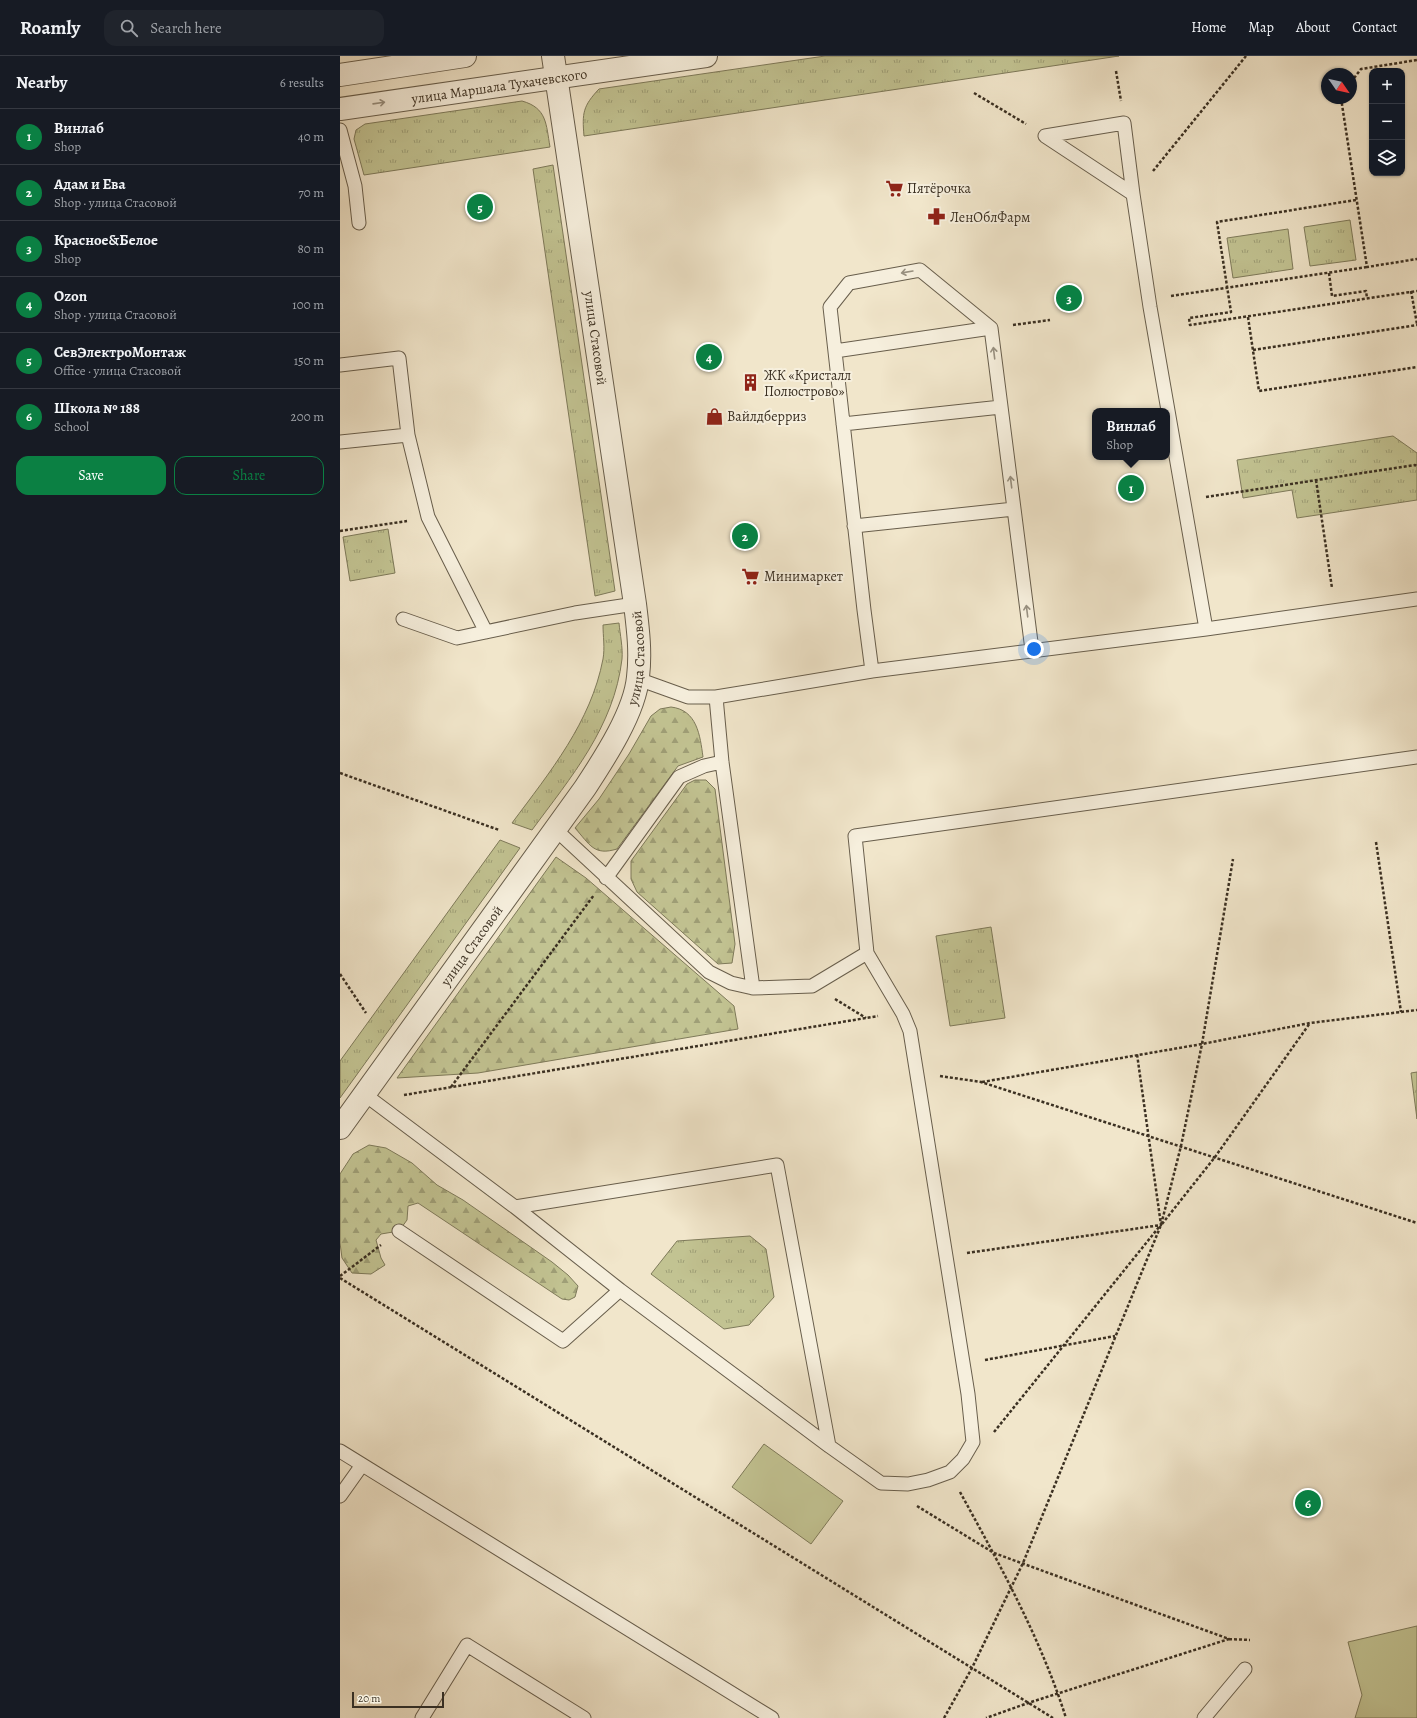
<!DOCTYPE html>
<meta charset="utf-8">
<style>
:root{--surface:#171b24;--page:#20242c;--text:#f1f3f6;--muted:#9ea1a6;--line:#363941;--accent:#0b8043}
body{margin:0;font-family:Alegreya,serif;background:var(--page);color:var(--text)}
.controls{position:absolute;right:12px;top:12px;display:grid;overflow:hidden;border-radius:8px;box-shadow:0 1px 3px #0004}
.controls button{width:36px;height:36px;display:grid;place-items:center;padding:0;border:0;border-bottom:1px solid var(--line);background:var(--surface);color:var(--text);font:20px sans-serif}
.compass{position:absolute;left:981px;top:12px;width:36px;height:36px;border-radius:50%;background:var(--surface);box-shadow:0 1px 3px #0004;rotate:124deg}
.scale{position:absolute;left:12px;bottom:10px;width:92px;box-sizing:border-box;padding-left:4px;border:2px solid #3b3022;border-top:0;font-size:11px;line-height:14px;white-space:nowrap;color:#3b3022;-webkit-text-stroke:3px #f6efdd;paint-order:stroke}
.you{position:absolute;left:694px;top:593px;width:14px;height:14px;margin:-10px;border:3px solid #fff;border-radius:50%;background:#1a73e8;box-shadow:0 0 0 6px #1a73e833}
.badge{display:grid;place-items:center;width:26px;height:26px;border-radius:50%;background:var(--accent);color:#fff;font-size:13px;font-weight:700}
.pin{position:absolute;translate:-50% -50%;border:2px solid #fff;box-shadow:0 1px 4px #0006}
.popup{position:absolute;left:752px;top:352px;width:78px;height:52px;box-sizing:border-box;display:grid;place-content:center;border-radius:8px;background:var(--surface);filter:drop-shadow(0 1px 3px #0005);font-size:13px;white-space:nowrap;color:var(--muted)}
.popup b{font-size:15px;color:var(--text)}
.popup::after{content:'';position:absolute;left:50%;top:100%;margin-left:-8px;border:8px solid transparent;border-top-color:var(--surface)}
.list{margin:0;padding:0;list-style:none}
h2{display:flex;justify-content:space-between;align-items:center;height:52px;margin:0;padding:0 16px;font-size:17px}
h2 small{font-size:13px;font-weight:400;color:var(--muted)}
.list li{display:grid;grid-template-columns:26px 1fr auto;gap:12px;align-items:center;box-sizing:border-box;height:56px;padding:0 16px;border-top:1px solid var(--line)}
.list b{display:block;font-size:15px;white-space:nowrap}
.list p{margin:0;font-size:13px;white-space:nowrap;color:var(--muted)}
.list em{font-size:13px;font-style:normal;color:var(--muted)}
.actions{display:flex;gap:8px;padding:12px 16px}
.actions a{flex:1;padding:9px 0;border:1px solid var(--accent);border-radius:12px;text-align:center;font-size:14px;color:var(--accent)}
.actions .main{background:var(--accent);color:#fff}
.icon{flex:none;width:22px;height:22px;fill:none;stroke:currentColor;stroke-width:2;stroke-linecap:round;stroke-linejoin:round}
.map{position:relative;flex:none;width:1077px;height:1662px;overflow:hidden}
header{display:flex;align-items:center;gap:24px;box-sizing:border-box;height:56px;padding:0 20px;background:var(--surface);border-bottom:1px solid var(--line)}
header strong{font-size:19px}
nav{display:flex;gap:22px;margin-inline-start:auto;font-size:14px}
.search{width:280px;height:36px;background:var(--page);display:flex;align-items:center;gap:10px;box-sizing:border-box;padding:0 14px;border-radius:12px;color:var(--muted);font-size:15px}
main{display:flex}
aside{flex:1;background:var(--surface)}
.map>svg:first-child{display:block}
.grass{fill:url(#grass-tufts);stroke:#7e7a5a}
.forest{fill:url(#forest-firs);stroke:#7e7a5a}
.pitch{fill:#c2c392;stroke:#7e7a5a}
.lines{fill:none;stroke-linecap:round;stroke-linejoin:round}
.service-casing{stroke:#685e4c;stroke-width:15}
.minor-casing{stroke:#685e4c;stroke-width:24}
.tertiary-casing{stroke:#685e4c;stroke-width:24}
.path{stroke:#3b3022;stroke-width:2.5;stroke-dasharray:3 2;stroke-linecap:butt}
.service{stroke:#f6efdd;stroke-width:13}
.minor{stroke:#f6efdd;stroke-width:22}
.tertiary{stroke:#f6efdd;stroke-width:22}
.oneway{stroke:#989080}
.labels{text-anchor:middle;stroke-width:4;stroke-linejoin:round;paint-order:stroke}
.street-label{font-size:14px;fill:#3b3022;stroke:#f6efdd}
.poi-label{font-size:14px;fill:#3b3022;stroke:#f6efdd;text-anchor:start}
</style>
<header>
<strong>Roamly</strong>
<div class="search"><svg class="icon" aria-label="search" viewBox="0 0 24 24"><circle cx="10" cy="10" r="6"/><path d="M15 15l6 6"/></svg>Search here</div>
<nav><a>Home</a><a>Map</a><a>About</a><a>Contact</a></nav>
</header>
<main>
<aside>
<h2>Nearby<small>6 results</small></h2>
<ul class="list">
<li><span class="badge">1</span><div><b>Винлаб</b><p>Shop</p></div><em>40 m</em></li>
<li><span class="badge">2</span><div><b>Адам и Ева</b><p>Shop · улица Стасовой</p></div><em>70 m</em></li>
<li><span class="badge">3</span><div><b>Красное&amp;Белое</b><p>Shop</p></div><em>80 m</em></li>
<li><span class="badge">4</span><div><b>Ozon</b><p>Shop · улица Стасовой</p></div><em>100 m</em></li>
<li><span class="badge">5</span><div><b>СевЭлектроМонтаж</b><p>Office · улица Стасовой</p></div><em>150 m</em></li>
<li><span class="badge">6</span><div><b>Школа № 188</b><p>School</p></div><em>200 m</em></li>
</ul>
<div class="actions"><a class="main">Save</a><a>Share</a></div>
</aside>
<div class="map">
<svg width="1077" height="1662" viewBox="0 0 1077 1662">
<defs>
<pattern id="grass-tufts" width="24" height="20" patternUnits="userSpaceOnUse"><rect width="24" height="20" fill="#c2c392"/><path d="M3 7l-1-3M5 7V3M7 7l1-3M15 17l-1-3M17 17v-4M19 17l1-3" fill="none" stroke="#9f9f77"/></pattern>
<pattern id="forest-firs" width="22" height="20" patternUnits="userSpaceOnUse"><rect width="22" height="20" fill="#c2c392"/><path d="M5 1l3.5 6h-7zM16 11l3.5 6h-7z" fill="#9f9f77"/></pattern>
</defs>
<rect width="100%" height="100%" fill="#f1e6cb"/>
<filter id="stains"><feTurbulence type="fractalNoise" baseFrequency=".005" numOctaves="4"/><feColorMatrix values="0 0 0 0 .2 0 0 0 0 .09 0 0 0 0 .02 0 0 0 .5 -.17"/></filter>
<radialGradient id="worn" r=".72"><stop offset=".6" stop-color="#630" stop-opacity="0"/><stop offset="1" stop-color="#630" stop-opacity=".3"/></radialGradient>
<path class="grass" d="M485 0H779L244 80C242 57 243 50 259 33Z
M182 45C207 52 206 68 210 91L24 119 14 83 16 74 25 68Z
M213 109 275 535 255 540 193 113Z
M1010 164 1016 204 970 210 964 171Z
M948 173 953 213 893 222 887 182Z
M1053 380 1077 397V444L957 462 952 434 903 442 897 404Z
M48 473 55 517 10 525 3 481Z
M279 567C280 578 283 592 282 603 274 671 231 721 192 774L172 767C210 716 251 666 263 603 265 592 263 580 263 569Z
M160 784 180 792 0 1042V1005Z
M651 871 665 962 610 970 596 880Z
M1077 1016V1063L1071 1017Z
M410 1180 426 1193 434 1241 409 1269 384 1273 311 1218 337 1185Z"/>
<path class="forest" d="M331 651C357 654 360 679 363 701L338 710 277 793C254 800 250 789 235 772L259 743 289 698 311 660 320 653Z
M355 724H366L375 733 395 888 392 907 378 908 297 836 291 823V805L347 728Z
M216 801 246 822 394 950 398 973 138 1017 57 1022Z
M29 1089 46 1092 72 1107 97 1129 123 1144 212 1206 228 1219 238 1230 235 1241 229 1244 222 1243 78 1147 68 1150 67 1164 59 1175 41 1178 36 1184 41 1202 45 1209 31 1218 12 1217 2 1202 0 1187V1118L13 1098Z"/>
<path class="pitch" d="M424 1388 503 1445 471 1488 392 1431Z
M1077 1570V1662H1015L1022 1639 1008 1586Z"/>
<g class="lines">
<defs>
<path id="service" d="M0 74 15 130 19 167
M793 138 784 67 705 80 793 138 810 251 866 573
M495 295 651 272
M0 309 59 302 68 379 88 461 146 576
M503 368 661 351
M0 386 68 379
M514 470 674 453
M63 563 117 582 235 557 295 548
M532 615 524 554 490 251 509 227 580 214 651 272 692 594
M298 623 348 641H376L532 615 866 573 1077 543
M376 641 382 706 413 932
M215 773 369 916 391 927 413 932 472 930 527 897 515 780 1077 701
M266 822 339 721 364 710 382 706
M24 1038 175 1151 280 1234 489 1390 541 1427 568 1428 588 1424 610 1416 623 1403 633 1386 628 1338 570 975 563 958 527 897
M175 1151 437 1109 489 1390
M59 1175 223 1285 280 1234
M0 1395 432 1662
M0 1440 22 1409
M82 1662 127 1589 244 1662
M864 1662 905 1613"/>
<g id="minor">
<path id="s1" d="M0 1072 245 732C264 703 295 656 298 621 301 596 298 573 295 548L213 0"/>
</g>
<g id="tertiary">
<path d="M0 19 125 0"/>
<path id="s2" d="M0 53 366 0"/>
</g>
</defs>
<use href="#service" class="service-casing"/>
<use href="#minor" class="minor-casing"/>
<use href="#tertiary" class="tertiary-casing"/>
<path class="path" d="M776 15 781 45
M1011 26 1021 13 1077 4
M634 37 686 68
M1001 42 1027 211 1077 203
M813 115 906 0
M1016 144 877 166 891 256 849 262 850 269 1077 235
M989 217 992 240 1026 235 1027 242
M1071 235 1077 268
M831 240 1027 211
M908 261 919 335 1077 311
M673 269 710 264
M913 294 1077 269
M976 424 992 532
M866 441 1075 409 1077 410
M0 475 67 465
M0 717 159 774
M1036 786 1061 956
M0 918 26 957
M495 943 526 962
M600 1020 641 1026 1077 1167
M642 1026 862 988 970 967 1077 954
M111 1031 254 839
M64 1039 538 960
M822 1168 875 1101 970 967
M627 1197 821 1169 797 998
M0 1220 41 1189
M0 1222 713 1662
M645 1304 775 1280
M654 1376 819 1171
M620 1436C660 1509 701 1583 726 1662
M577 1450 654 1497 889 1583 688 1647 646 1662
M889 1583 910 1584
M604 1662 632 1612 683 1507 821 1169 841 1090 862 988 893 803"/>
<use href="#service" class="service"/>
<use href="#minor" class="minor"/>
<use href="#tertiary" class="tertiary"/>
</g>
<defs><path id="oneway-shaft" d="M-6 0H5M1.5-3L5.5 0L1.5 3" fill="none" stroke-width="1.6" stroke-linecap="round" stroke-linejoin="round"/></defs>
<g class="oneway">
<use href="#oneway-shaft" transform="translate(39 47) rotate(-8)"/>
<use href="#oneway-shaft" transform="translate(567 216) rotate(170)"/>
<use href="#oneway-shaft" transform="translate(654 297) rotate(-97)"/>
<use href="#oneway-shaft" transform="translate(671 426) rotate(-97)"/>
<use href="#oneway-shaft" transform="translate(687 555) rotate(-97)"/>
</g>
<defs>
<symbol id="supermarket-bare" viewBox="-9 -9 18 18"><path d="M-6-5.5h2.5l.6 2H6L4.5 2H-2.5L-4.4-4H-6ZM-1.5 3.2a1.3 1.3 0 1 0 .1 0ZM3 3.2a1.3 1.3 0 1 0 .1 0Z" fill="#8f2418" stroke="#f6efdd" stroke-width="2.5" paint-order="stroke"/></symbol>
<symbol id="pharmacy-bare" viewBox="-9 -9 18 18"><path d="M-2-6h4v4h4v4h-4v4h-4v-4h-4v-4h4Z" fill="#8f2418" stroke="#f6efdd" stroke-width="2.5" paint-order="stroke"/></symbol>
<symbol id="building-bare" viewBox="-9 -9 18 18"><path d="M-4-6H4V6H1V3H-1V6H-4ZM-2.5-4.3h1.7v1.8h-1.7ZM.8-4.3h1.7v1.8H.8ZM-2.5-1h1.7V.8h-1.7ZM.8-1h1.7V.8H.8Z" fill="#8f2418" stroke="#f6efdd" stroke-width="2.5" paint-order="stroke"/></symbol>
<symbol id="shop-bare" viewBox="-9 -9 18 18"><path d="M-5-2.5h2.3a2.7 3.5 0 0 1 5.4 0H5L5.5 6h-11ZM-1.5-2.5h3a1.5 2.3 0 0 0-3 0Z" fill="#8f2418" stroke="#f6efdd" stroke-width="2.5" paint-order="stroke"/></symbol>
</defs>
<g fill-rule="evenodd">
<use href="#supermarket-bare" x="542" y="120" width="25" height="25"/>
<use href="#pharmacy-bare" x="584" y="148" width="25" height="25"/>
<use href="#building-bare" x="398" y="314" width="25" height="25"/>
<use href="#shop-bare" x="362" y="348" width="25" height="25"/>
<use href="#supermarket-bare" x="398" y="508" width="25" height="25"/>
</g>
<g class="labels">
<g class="street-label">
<text dy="5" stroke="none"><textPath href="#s2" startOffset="161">улица Маршала Тухачевского</textPath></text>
<text transform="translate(256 282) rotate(82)" y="5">улица Стасовой</text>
<text dy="5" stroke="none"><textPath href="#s1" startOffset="562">улица Стасовой</textPath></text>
<text dy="5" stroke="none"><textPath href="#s1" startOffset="225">улица Стасовой</textPath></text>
</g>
<g class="poi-label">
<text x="567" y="137">Пятёрочка</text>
<text x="610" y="166">ЛенОблФарм</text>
<text x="424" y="324">ЖК «Кристалл<tspan x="424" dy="16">Полюстрово»</tspan></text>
<text x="387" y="365">Вайлдберриз</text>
<text x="424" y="525">Минимаркет</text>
</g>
</g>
<rect width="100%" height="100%" filter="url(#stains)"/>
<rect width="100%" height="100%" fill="url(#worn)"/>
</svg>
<div class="controls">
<button>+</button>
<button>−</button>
<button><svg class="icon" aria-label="layers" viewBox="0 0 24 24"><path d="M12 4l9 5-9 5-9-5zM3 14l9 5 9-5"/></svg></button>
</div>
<svg class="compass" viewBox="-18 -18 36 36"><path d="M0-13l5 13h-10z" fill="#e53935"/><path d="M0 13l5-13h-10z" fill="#9ea1a6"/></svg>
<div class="scale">20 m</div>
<div class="you"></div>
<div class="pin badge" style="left:791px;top:432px">1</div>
<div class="popup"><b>Винлаб</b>Shop</div>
<div class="pin badge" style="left:405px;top:480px">2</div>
<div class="pin badge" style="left:729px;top:242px">3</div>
<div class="pin badge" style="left:369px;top:301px">4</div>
<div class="pin badge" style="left:140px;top:151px">5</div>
<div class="pin badge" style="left:968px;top:1447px">6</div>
</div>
</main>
